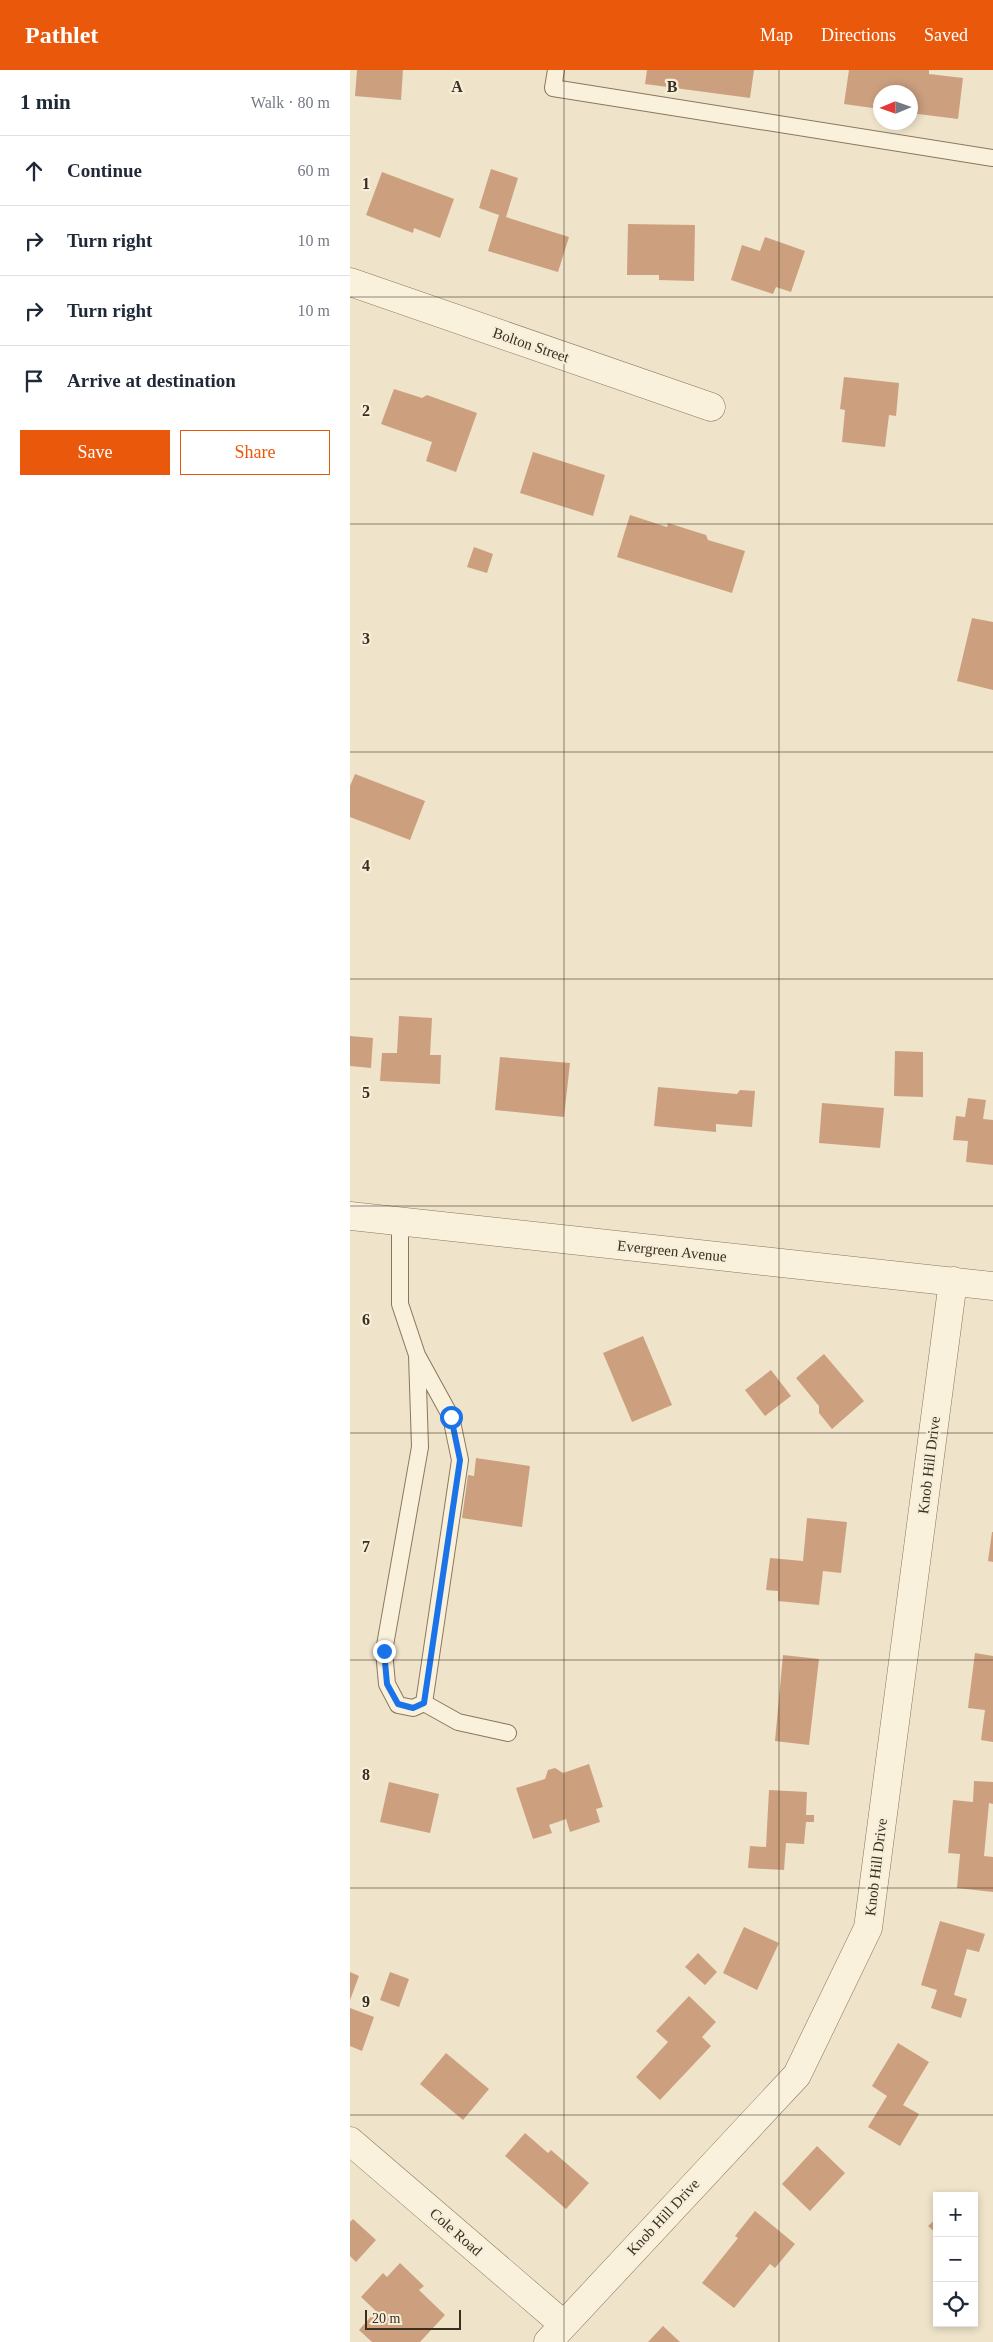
<!DOCTYPE html>
<meta charset="utf-8">
<style>
:root{--surface:#fff;--page:#f2f2f3;--text:#1f2937;--muted:#747a83;--line:#e0e1e3;--accent:#ea580c}
body{margin:0;font-family:Georgia,serif;background:var(--page);color:var(--text)}
.controls{position:absolute;right:15px;bottom:15px;display:grid;overflow:hidden;border-radius:0px;box-shadow:0 2px 8px #0003}
.controls button{width:45px;height:45px;display:grid;place-items:center;padding:0;border:0;border-bottom:1px solid var(--line);background:var(--surface);color:var(--text);font:25px sans-serif}
.compass{position:absolute;left:523px;top:15px;width:45px;height:45px;border-radius:50%;background:var(--surface);box-shadow:0 2px 8px #0003;rotate:268deg}
.scale{position:absolute;left:15px;bottom:12px;width:96px;box-sizing:border-box;padding-left:5px;border:2px solid #3c2e21;border-top:0;font-size:14px;line-height:18px;white-space:nowrap;color:#3c2e21;-webkit-text-stroke:4px #f6eed8;paint-order:stroke}
.stop{position:absolute;width:15px;height:15px;margin:-11px;border:4px solid #1a73e8;border-radius:50%;background:#fff}
.stop.end{background:#1a73e8;border-color:#fff;box-shadow:0 1px 5px #0008}
.list{margin:0;padding:0;list-style:none}
h2{display:flex;justify-content:space-between;align-items:center;height:65px;margin:0;padding:0 20px;font-size:21px}
h2 small{font-size:16px;font-weight:400;color:var(--muted)}
.list li{display:grid;grid-template-columns:32px 1fr auto;gap:15px;align-items:center;box-sizing:border-box;height:70px;padding:0 20px;border-top:1px solid var(--line)}
.list b{display:block;font-size:19px;white-space:nowrap}
.list em{font-size:16px;font-style:normal;color:var(--muted)}
.actions{display:flex;gap:10px;padding:15px 20px}
.actions a{flex:1;padding:11px 0;border:1px solid var(--accent);border-radius:0px;text-align:center;font-size:18px;color:var(--accent)}
.actions .main{background:var(--accent);color:#fff}
.icon{flex:none;width:28px;height:28px;fill:none;stroke:currentColor;stroke-width:2;stroke-linecap:round;stroke-linejoin:round}
.map{position:relative;flex:none;width:643px;height:2272px;overflow:hidden}
header{display:flex;align-items:center;gap:30px;box-sizing:border-box;height:70px;padding:0 25px;background:var(--accent);color:#fff}
header strong{font-size:24px}
nav{display:flex;gap:28px;margin-inline-start:auto;font-size:18px}
main{display:flex}
aside{flex:1;background:var(--surface)}
.map>svg:first-child{display:block}
.building{fill:#cca07f}
.lines{fill:none;stroke-linecap:round;stroke-linejoin:round}
.service-casing{stroke:#8b765d;stroke-width:18}
.minor-casing{stroke:#8b765d;stroke-width:29}
.service{stroke:#f9f1dc;stroke-width:16}
.minor{stroke:#f9f1dc;stroke-width:28}
.route{stroke:#1a73e8;stroke-width:6}
.grid{fill:none;stroke:#3c2e21;stroke-width:1;stroke-opacity:0.55}
.labels{text-anchor:middle;stroke-width:4.5;stroke-linejoin:round;paint-order:stroke}
.street-label{font-size:15px;fill:#3c2e21;stroke:#f6eed8}
.grid-label{font-size:16px;text-anchor:middle;font-weight:bold;fill:#3c2e21;stroke:#f6eed8;stroke-width:4.5;stroke-linejoin:round;paint-order:stroke}
</style>
<header>
<strong>Pathlet</strong>
<nav><a>Map</a><a>Directions</a><a>Saved</a></nav>
</header>
<main>
<aside>
<h2>1 min<small>Walk · 80 m</small></h2>
<ul class="list">
<li><svg class="icon" aria-label="ahead" viewBox="0 0 24 24"><path d="M12 20V5M6 11l6-6 6 6"/></svg><div><b>Continue</b></div><em>60 m</em></li>
<li><svg class="icon" aria-label="right" viewBox="0 0 24 24"><path d="M7 20v-9h11M14 6l5 5-5 5"/></svg><div><b>Turn right</b></div><em>10 m</em></li>
<li><svg class="icon" aria-label="right" viewBox="0 0 24 24"><path d="M7 20v-9h11M14 6l5 5-5 5"/></svg><div><b>Turn right</b></div><em>10 m</em></li>
<li><svg class="icon" aria-label="arrive" viewBox="0 0 24 24"><path d="M6 21V4h12l-3 4 3 4H6"/></svg><div><b>Arrive at destination</b></div></li>
</ul>
<div class="actions"><a class="main">Save</a><a>Share</a></div>
</aside>
<div class="map">
<svg width="643" height="2272" viewBox="0 0 643 2272">
<rect width="100%" height="100%" fill="#efe3c9"/>
<path class="building" d="M7 0H53L51 30 5 26Z
M297 0H404L400 28 295 14Z
M499 0H579V4L613 8 608 49 560 43V22H530V39L494 34Z
M141 99 168 108 156 147 219 167 208 202 138 181 149 145 129 138Z
M32 102 104 129 90 168 64 158 63 163 16 145Z
M278 154 345 155 344 211 309 210V205H277Z
M415 167 455 181 441 222 426 217 423 224 381 210 392 175 410 181Z
M494 307 549 313 546 346 539 345 535 377 492 372 495 340 490 339Z
M44 319 72 328 77 325 127 343 106 402 76 391 82 372 31 354Z
M183 382 255 405 243 446 170 423Z
M280 445 317 457 318 453 356 465 358 470 395 481 382 523 267 487Z
M124 477 143 484 137 503 117 497Z
M622 548 643 552V620L607 611Z
M5 704 75 731 60 770 0 747V716Z
M49 946 82 948 80 985H91L90 1014 30 1011 32 983H47Z
M0 966 23 968 21 998 0 996Z
M545 981 573 982V1027L544 1026Z
M150 987 220 993 214 1047 145 1040Z
M308 1017 387 1024 390 1020 405 1021 402 1057 366 1054V1062L304 1056Z
M618 1028 636 1030 633 1049 643 1050V1095L616 1092 618 1071 603 1070 606 1046 615 1047Z
M472 1033 534 1038 530 1078 469 1073Z
M293 1266 322 1335 282 1352 253 1283Z
M474 1284 514 1331 482 1359 469 1343V1336L446 1308Z
M421 1300 441 1326 415 1346 395 1320Z
M126 1388 180 1396 172 1457 112 1448 118 1405 124 1406Z
M457 1448 497 1452 491 1503 473 1501 469 1535 428 1531V1521L416 1520 420 1488 453 1491Z
M642 1462H643V1492L638 1491Z
M625 1583 643 1586V1672L631 1670 635 1640 618 1638Z
M433 1585 469 1589 459 1675 425 1671Z
M239 1694 253 1737 246 1739 250 1752 220 1762 216 1749 199 1755 202 1763 183 1769 166 1718 195 1709 198 1700 205 1698 213 1703Z
M624 1711 643 1712V1734L639 1733 634 1786 643 1787V1822L607 1818 610 1784 598 1783 603 1730 623 1732Z
M39 1712 89 1724 80 1763 30 1752Z
M419 1720 457 1722 456 1745H464V1752H456L454 1774 436 1773 434 1800 398 1798 400 1776 416 1777Z
M590 1851 635 1864 629 1882 617 1879 604 1925 617 1929 611 1948 581 1938 587 1920 571 1915Z
M394 1857 429 1873 407 1920 373 1903Z
M348 1883 367 1902 355 1915 335 1897Z
M0 1902 9 1906 0 1930Z
M40 1902 59 1909 49 1937 30 1930Z
M339 1926 366 1952 352 1967 361 1976 310 2030 286 2007 318 1972 306 1961Z
M0 1938 24 1947 12 1981 0 1976Z
M548 1973 579 1992 553 2035 569 2044 550 2076 518 2057 537 2026 522 2016Z
M96 1983 139 2019 113 2050 70 2014Z
M175 2063 198 2083 201 2080 239 2113 216 2139 155 2086Z
M467 2076 495 2103 460 2141 432 2114Z
M405 2141 445 2174 425 2198 420 2194 384 2238 352 2213 388 2168 385 2166Z
M587 2148V2164L578 2156Z
M3 2149 26 2170 6 2192 0 2186V2152Z
M50 2193 74 2216 69 2220 95 2245 70 2272H22L9 2260 26 2241 11 2227 33 2203 37 2207Z
M313 2256 330 2272H298Z"/>
<g class="lines">
<defs>
<path id="service" d="M206 0 203 18 643 88
M50 1152V1234L67 1285 101 1347 110 1390 74 1633 63 1638 48 1635 37 1614 34 1581 70 1377 67 1285
M74 1633 108 1652 158 1663"/>
<path id="minor" d="M0 212 361 337
M0 1146 643 1216
M0 2071 213 2254
M198 2272 447 2005 518 1858 603 1211"/>
</defs>
<use href="#service" class="service-casing"/>
<use href="#minor" class="minor-casing"/>
<use href="#service" class="service"/>
<use href="#minor" class="minor"/>
</g>
<g class="lines">
<path class="route" d="M34 1581 37 1614 48 1634 63 1638 74 1633 110 1390 101 1347"/>
</g>
<path class="grid" d="M214 0V2272M429 0V2272M0 227H643M0 454H643M0 682H643M0 909H643M0 1136H643M0 1363H643M0 1590H643M0 1818H643M0 2045H643"/>
<g class="labels">
<g class="street-label">
<text transform="translate(181 275) rotate(19)" y="5">Bolton Street</text>
<text transform="translate(322 1181) rotate(6)" y="5">Evergreen Avenue</text>
<text transform="translate(579 1395) rotate(-83)" y="5">Knob Hill Drive</text>
<text transform="translate(526 1797) rotate(-83)" y="5">Knob Hill Drive</text>
<text transform="translate(313 2147) rotate(-47)" y="5">Knob Hill Drive</text>
<text transform="translate(106 2162) rotate(41)" y="5">Cole Road</text>
</g>
</g>
<g class="grid-label">
<text x="107" y="22">A</text>
<text x="322" y="22">B</text>
<text x="16" y="119">1</text>
<text x="16" y="346">2</text>
<text x="16" y="574">3</text>
<text x="16" y="801">4</text>
<text x="16" y="1028">5</text>
<text x="16" y="1255">6</text>
<text x="16" y="1482">7</text>
<text x="16" y="1710">8</text>
<text x="16" y="1937">9</text>
</g>
</svg>
<div class="controls">
<button>+</button>
<button>−</button>
<button><svg class="icon" aria-label="locate" viewBox="0 0 24 24"><circle cx="12" cy="12" r="6"/><path d="M12 2v4M12 18v4M2 12h4M18 12h4"/></svg></button>
</div>
<svg class="compass" viewBox="-18 -18 36 36"><path d="M0-13l5 13h-10z" fill="#e53935"/><path d="M0 13l5-13h-10z" fill="#747a83"/></svg>
<div class="scale">20 m</div>
<div class="stop" style="left:101px;top:1347px"></div>
<div class="stop end" style="left:34px;top:1581px"></div>
</div>
</main>
